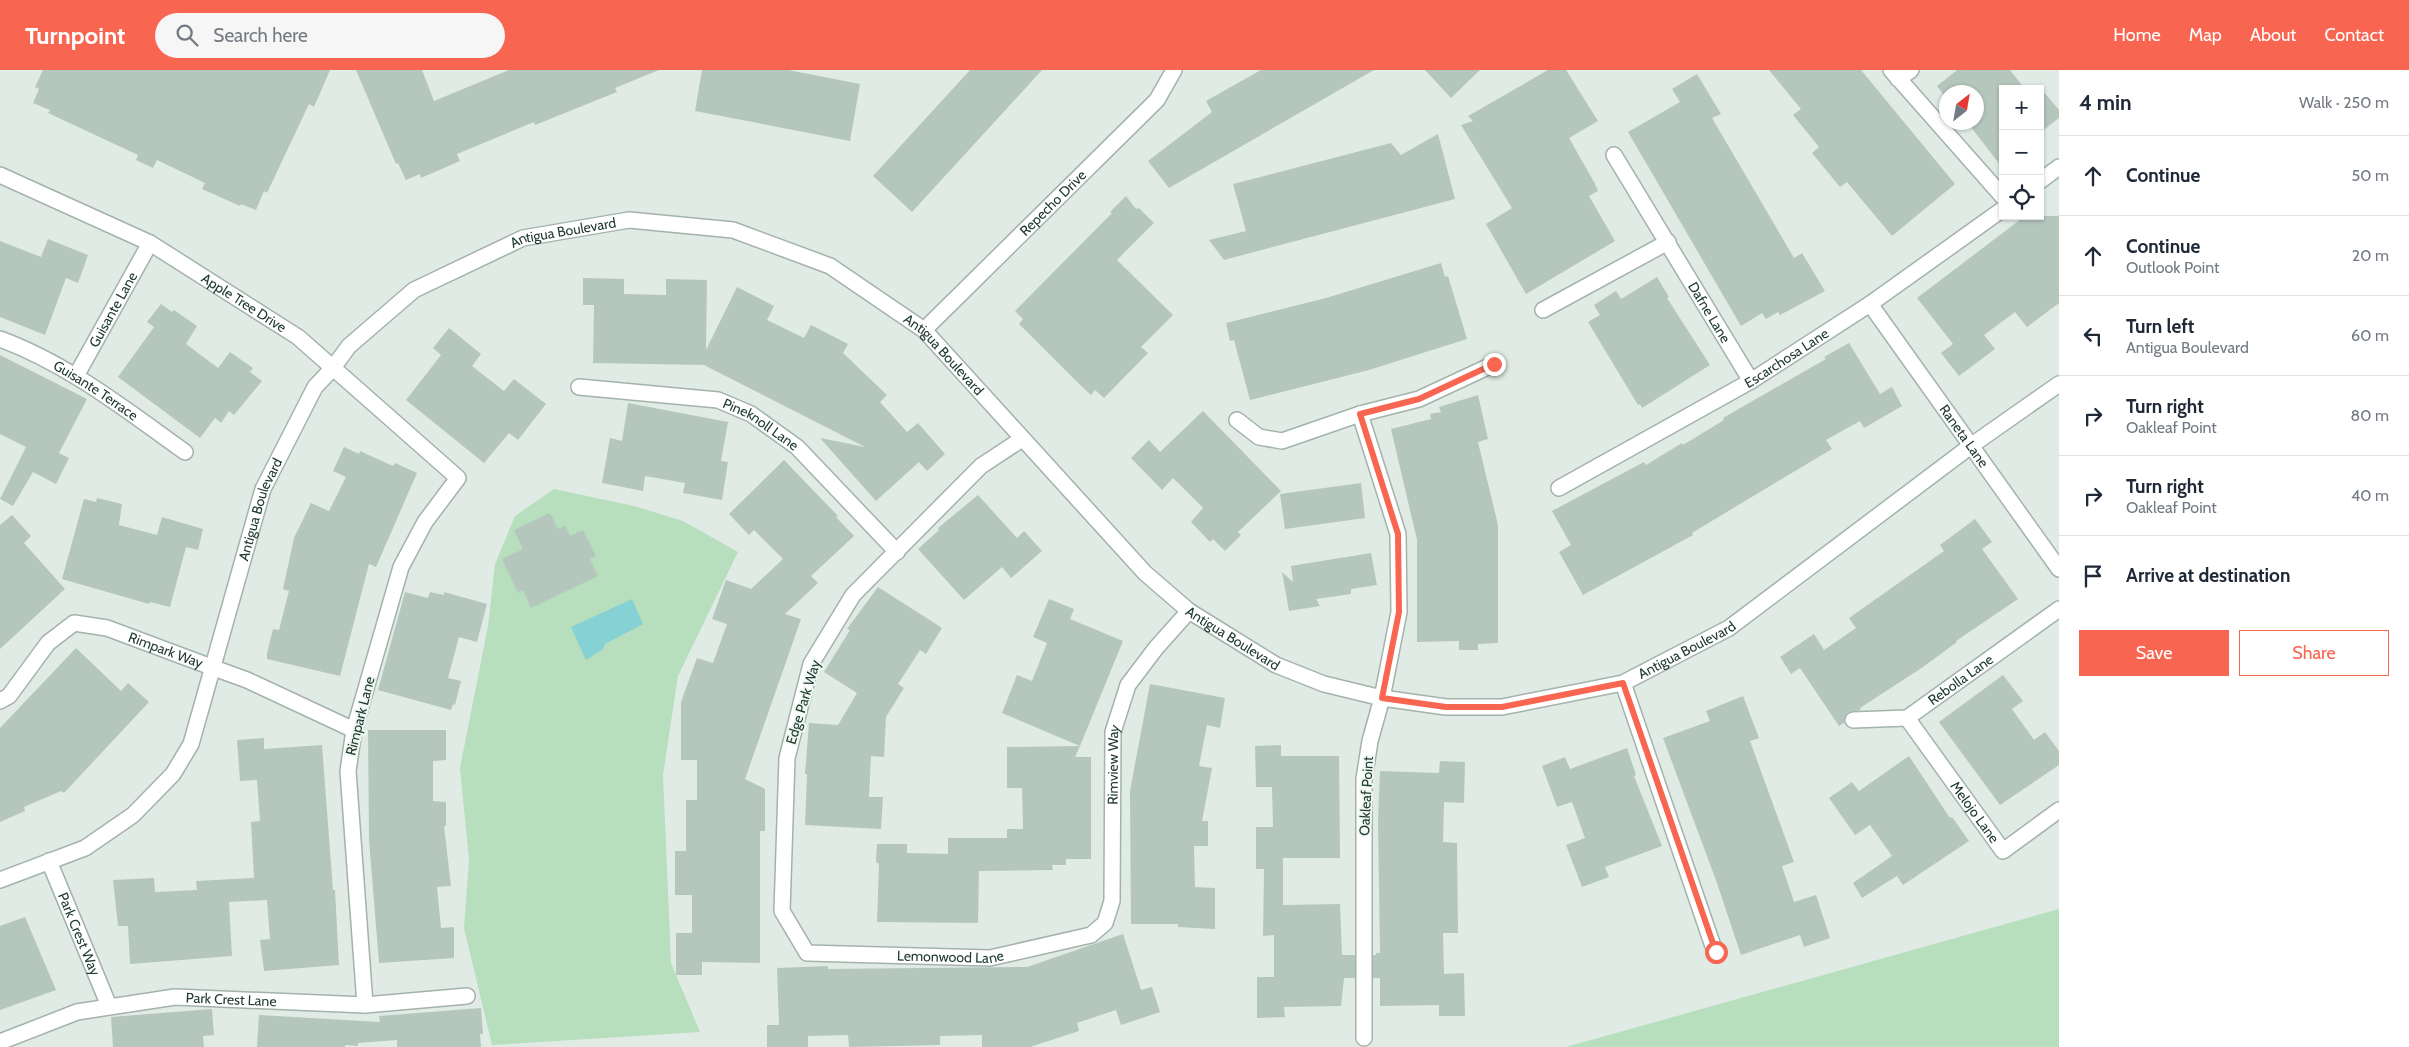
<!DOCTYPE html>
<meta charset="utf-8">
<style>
:root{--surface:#fff;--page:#f6f6f7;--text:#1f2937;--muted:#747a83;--line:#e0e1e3;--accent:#f86551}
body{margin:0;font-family:Cabin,sans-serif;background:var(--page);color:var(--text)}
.controls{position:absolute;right:15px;top:15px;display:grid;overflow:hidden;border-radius:0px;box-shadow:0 1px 4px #0004}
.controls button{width:45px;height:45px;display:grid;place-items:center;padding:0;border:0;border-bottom:1px solid var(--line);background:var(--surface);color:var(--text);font:25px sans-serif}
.compass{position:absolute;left:1939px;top:15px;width:45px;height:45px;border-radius:50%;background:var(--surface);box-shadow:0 1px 4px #0004;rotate:31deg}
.stop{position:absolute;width:15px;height:15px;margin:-11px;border:4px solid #f86551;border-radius:50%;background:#fff}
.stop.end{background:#f86551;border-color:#fff;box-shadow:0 1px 5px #0008}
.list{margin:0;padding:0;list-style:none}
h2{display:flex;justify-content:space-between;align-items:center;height:65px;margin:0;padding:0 20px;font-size:21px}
h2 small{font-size:16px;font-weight:400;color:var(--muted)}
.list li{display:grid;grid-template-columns:32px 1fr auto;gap:15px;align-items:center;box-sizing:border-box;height:80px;padding:0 20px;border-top:1px solid var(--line)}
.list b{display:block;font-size:19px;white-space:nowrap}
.list p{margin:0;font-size:16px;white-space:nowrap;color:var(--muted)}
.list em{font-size:16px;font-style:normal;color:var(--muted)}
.actions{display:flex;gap:10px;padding:15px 20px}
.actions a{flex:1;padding:11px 0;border:1px solid var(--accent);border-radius:0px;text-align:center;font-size:18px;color:var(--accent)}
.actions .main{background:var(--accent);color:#fff}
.icon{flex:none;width:28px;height:28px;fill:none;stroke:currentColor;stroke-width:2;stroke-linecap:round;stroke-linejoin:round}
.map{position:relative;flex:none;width:2059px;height:977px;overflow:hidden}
header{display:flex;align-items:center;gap:30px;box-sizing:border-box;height:70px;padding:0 25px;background:var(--accent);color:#fff}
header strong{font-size:24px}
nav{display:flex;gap:28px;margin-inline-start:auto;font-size:18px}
.search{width:350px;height:45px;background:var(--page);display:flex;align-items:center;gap:12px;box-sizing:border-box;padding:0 18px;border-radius:28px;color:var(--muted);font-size:19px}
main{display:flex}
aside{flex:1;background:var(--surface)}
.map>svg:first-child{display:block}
.green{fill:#b7debd}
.water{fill:#85d1d3}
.building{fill:#b5c6bd}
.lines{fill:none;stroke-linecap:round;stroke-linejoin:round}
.minor-casing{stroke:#a3b3ab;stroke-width:18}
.minor{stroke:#fff;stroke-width:15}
.route{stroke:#f86551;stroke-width:6}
.labels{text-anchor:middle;stroke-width:4;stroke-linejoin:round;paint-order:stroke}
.street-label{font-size:14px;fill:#203c31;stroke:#f0f8f3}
</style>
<header>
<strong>Turnpoint</strong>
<div class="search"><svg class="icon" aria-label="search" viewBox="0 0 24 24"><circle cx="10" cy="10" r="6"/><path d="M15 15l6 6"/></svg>Search here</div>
<nav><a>Home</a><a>Map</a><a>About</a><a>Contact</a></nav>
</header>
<main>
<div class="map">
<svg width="2059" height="977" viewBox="0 0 2059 977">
<rect width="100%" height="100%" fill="#e0ebe5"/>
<path class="green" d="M554 419 634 436 683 451 738 482 678 606 663 705 671 893 700 962 492 975 464 858 469 790 460 698 488 556 495 494 515 446Z
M2059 839V977H1566Z"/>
<path class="water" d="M632 529 643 554 605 574 603 579 586 590 571 557Z"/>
<path class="building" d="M43 0H330L314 37 309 34 267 123 264 121 256 140 241 134 240 136 202 119 205 113 157 90 153 98 136 90 138 85 48 43 50 40 33 33 39 19 35 17Z
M356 0H422L434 31 509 0H659L615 18 617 22 535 55 534 52 457 84 460 91 421 108 420 104 406 110 398 93 396 94Z
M702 0H788L860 14 850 71 695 41Z
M970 0H1042L912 142 873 106Z
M1261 0H1374L1169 118 1148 91 1212 42 1206 31Z
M1425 0H1480L1451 28Z
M1548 0H1566L1598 51 1569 68 1594 112 1598 121 1589 126 1615 171 1526 224 1486 154 1512 138 1461 55 1473 51 1468 46Z
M1769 0H1861L1955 114 1892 166 1847 112 1840 117 1812 83 1819 77 1793 45 1801 39Z
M1957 0H2010L2025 19H2003L2001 96 1967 52H1976V22H1946V28L1937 16Z
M1697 4 1721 44 1712 48 1794 188 1802 183 1825 221 1780 245 1778 242 1766 249 1762 243 1741 256 1628 62 1680 32 1672 19Z
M2043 21 2059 40V48L2040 63V23Z
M1438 64 1455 129 1224 190 1209 170 1246 161 1233 114 1391 73 1401 85Z
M1126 126 1136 139 1139 138 1154 153 1117 190 1173 245 1141 277 1148 283 1104 328 1095 320 1091 325 1074 309 1019 254 1023 249 1015 241 1112 143 1110 142Z
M2025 146H2059V233L2027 257 2015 242 1984 265 1995 279 1959 306 1941 283 1953 274 1917 228Z
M48 169 88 185 78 213 66 208 45 265 0 247V171L41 187Z
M1441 193 1445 207 1448 206 1467 269 1369 300 1250 330 1234 270 1230 271 1226 253 1326 228Z
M1657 207 1669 227 1667 228 1710 295 1642 338 1640 334 1638 335 1588 252 1600 245 1594 235 1616 221 1621 229Z
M583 208 624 209V224L666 225V209L707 210 706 280 737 217 774 236 767 250 804 268 811 255 848 274 843 283 887 325 880 332 907 362 918 353 945 384 927 401 919 392 876 431 820 368 865 377 704 295 593 293 594 235H583Z
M161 234 172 242 174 240 197 256 186 274 218 298 230 282 253 298 250 302 262 311 234 345 229 341 221 353 215 348 200 368 118 307 154 257 147 252Z
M449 258 481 284 472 296 504 321 514 309 546 334 518 370 509 363 484 393 406 330 441 285 433 278Z
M1849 273 1880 324 1892 317 1902 336 1864 358 1860 351 1826 370 1832 379 1730 440 1692 463 1693 465 1583 525 1559 482 1571 475 1552 441 1644 392 1646 395 1682 373 1683 375 1724 350 1723 348 1826 289 1824 287Z
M0 285 87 329 59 383 69 388 56 414 33 402 13 436 0 429 26 377 0 364Z
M1478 325 1488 369 1478 372 1498 455V573L1478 574V580H1459V571L1417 572V470L1391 359 1431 349 1430 344 1441 342 1439 337Z
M628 333 728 352 721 391 728 392 722 430 683 423 685 413 645 406 643 421 602 413 610 368 622 371Z
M1203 341 1281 421 1238 462 1241 465 1225 481 1213 469 1210 472 1191 452 1203 438 1173 408 1162 420 1131 388 1149 370 1160 382Z
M344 377 359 384 360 381 393 396 395 393 417 403 376 497 369 494 340 606 267 589V583L273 559 279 560 289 521 283 519 294 468 311 433 329 441 346 407 333 401Z
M784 390 838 446 836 447 854 466 811 506 818 513 785 544 801 549 745 709 765 719V761H760V893L702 892V905H676V863H692V825H675V781H686V730H697V690H681V632L697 588 713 593 727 554 712 549 726 510 751 519 783 489 754 460 749 465 729 444Z
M1361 413 1365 448 1285 459 1280 424Z
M978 425 1017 468 1024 461 1042 481 1011 508 1002 497 964 530 918 479 939 460 938 458Z
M97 428 122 434 119 455 157 465 162 447 203 459 198 480 186 477 170 537 150 532 149 534 62 509 84 429 96 432Z
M550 443 558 459 565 455 570 466 583 460 596 486 590 489 598 506 531 538 523 520 518 523 502 489 523 479 514 460Z
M12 445 31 466 24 473 65 519 0 579V455Z
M1975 449 1992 472 1982 479 2018 529 1956 571 1957 572 1923 597 1860 638 1861 640 1848 642 1845 646 1844 653 1839 656 1800 598 1791 604 1780 587 1814 564 1824 580 1856 558 1849 548 1944 481 1940 475Z
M1371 483 1377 515 1351 519V524L1316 529 1320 536 1289 541 1282 502 1293 512 1291 496Z
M878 517 942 558 926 584 920 580 898 614 904 618 886 647 884 687 871 686 869 727H883L881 759 805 755 807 704H805L809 653 838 655 857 623 824 602 850 560 847 559Z
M405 522 428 528 430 522 444 525V522L487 534 477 572 459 567 448 608 461 611 455 635 453 634 451 640 378 620Z
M1049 529 1074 539 1070 549 1123 571 1080 676 1002 643 1017 605 1032 611 1047 573 1033 567Z
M76 578 121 621 128 613 149 632 64 723 61 721 24 737 25 741 0 752V658Z
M2003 605 2023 631 2012 639 2034 670 2045 662 2059 681V695L2000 735 1939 652Z
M1150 614 1225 628 1220 658 1207 655 1199 696 1212 698 1202 751H1208V776H1194L1195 817 1215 818V859L1178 857V854H1131L1130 721Z
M1743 626 1759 668 1750 671 1794 792 1782 796 1794 832 1816 825 1830 868 1804 877 1800 865 1741 885 1717 813 1663 668 1710 651 1706 641Z
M368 660H446V690L433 691V731L446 732V756H444L451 816 437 817 441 858 454 857V888L379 893 369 770Z
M264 668V679L322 675 333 820H335L339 895 264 901 260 870 270 869 267 830 229 832 232 886 130 894 128 856H118L113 810 154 808 155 822 197 820 196 811 254 808 251 752 260 751 257 710 240 711 237 670Z
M1281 675V686H1339L1340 788H1283V835L1340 834 1342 885H1355V908H1344L1341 936 1284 937 1285 947 1257 948V907H1274V865L1263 866 1264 799H1256V757H1273L1272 717H1256L1255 676Z
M1080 676 1075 687H1091V789H1066V795H1052L1053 800 979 801 978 853 877 852 879 794 876 792 877 774H907V783L948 784V768H1007V759H1023L1022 718H1007V677Z
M1627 678 1636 705 1634 706 1662 776 1605 797 1609 807 1582 817 1566 775 1585 768 1572 732 1557 737 1542 696 1565 687 1570 699Z
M1909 686 1950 748 1952 747 1969 771 1903 815 1897 806 1862 828 1853 813 1892 786 1870 755 1855 765 1829 728 1852 712 1859 721Z
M1440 691 1465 692 1464 733 1444 732 1443 772 1457 773 1458 863H1443L1444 904 1464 903 1465 946H1439V935L1380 936V908H1373V885H1376V883H1380L1378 751 1380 701 1439 703Z
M25 847 56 920 0 940V856Z
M1123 864 1141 920 1152 917 1160 942 1121 955 1116 940 1077 953 1079 961 1030 977H982V965L940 966V975L849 977 848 965 808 966V977H767V955H779L777 898 828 896V899L1027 897Z
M481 938 483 964H480L481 977H397V970L358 973V976L345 975V977H257L259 945 380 952 379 946Z
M212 939 214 965 203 966 204 977H113L111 947Z"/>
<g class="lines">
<defs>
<g id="minor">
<path d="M1891 0 2003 127"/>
<path d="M1898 9 1911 0"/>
<path id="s1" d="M1614 85 1751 311"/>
<path id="s2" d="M0 105 150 173 298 267 458 408 425 452 401 497 354 660 348 701 365 935"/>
<path d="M2040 111 2059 97"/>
<path id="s3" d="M1870 234 2059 499"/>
<path d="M1543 240 1668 172"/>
<path id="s4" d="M924 260 1157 30 1174 0"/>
<path id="s5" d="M0 269C68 294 126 340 185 382"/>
<path id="s6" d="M76 306 150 173"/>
<path id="s7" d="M579 317 718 330 751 344 797 377 897 482"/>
<path d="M1360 344 1398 464 1399 542 1382 628 1370 671 1364 709V968"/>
<path d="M1237 350 1259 367 1282 371 1360 344 1419 329 1494 294"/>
<path id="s8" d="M1022 369 981 396 853 525 811 594 787 688 782 841 807 883 990 888 1091 865 1105 853 1112 831 1113 662 1128 615 1156 578 1189 541"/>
<path id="s9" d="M1559 418 1751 311 1870 234 2003 139"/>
<path d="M1623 613 1715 882"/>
<path id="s10" d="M0 631 9 626 48 573 74 553 107 558 214 598 247 610 354 660"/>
<path id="s11" d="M1907 648 2003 781 2059 740"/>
<path id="s12" d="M1853 650 1907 648 2059 539"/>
<path id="s13" d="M49 791 109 936"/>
<path id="s14" d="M0 810 85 778 133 745 173 704 191 674 263 419 315 317 332 299 349 276 414 220 523 168 629 150 733 160 830 196 924 260 1145 503 1189 541 1276 595 1324 614 1382 628 1446 637H1502L1623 613 1729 558 1972 375 2059 314"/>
<path id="s15" d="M0 972 77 942 175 927 365 935 467 926"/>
</g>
</defs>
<use href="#minor" class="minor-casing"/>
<use href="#minor" class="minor"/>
</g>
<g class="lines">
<path class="route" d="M1494 294 1419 329 1360 344 1398 464 1399 542 1382 628 1446 637H1502L1623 613 1716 882"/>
</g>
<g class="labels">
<g class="street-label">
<text dy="5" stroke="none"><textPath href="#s4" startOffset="181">Repecho Drive</textPath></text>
<text dy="5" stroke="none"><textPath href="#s14" startOffset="921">Antigua Boulevard</textPath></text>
<text dy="5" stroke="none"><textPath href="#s2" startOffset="276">Apple Tree Drive</textPath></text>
<text dy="5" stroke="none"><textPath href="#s6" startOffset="76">Guisante Lane</textPath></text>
<text dy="5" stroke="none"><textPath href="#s1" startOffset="184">Dafne Lane</textPath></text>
<text dy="5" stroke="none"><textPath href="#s14" startOffset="1341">Antigua Boulevard</textPath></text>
<text dy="5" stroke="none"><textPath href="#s9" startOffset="262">Escarchosa Lane</textPath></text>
<text dy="5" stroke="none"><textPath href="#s5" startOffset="109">Guisante Terrace</textPath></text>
<text dy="5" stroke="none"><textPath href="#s7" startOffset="189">Pineknoll Lane</textPath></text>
<text dy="5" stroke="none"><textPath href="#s3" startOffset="162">Raneta Lane</textPath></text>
<text dy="5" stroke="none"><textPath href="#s14" startOffset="486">Antigua Boulevard</textPath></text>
<text dy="5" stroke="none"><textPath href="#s14" startOffset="1748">Antigua Boulevard</textPath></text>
<text dy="5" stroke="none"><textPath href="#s14" startOffset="2226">Antigua Boulevard</textPath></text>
<text dy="5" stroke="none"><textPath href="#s10" startOffset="205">Rimpark Way</textPath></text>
<text dy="5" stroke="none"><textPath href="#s12" startOffset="120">Rebolla Lane</textPath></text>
<text transform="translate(803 632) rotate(-73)" y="5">Edge Park Way</text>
<text transform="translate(360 646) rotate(-76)" y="5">Rimpark Lane</text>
<text dy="5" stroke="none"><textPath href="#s8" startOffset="1075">Rimview Way</textPath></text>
<text transform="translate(1366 726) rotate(-87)" y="5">Oakleaf Point</text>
<text dy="5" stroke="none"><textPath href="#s11" startOffset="116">Melojo Lane</textPath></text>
<text dy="5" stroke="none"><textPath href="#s13" startOffset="79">Park Crest Way</textPath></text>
<text dy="5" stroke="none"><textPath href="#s8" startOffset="754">Lemonwood Lane</textPath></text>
<text dy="5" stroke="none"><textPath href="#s15" startOffset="238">Park Crest Lane</textPath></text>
</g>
</g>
</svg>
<div class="controls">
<button>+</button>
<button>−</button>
<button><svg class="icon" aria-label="locate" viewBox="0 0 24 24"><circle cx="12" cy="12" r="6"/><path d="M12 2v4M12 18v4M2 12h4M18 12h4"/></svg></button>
</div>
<svg class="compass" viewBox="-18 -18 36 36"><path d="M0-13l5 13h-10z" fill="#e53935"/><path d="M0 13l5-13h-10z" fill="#747a83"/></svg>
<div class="stop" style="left:1716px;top:882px"></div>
<div class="stop end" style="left:1494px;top:294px"></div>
</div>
<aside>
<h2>4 min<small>Walk · 250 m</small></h2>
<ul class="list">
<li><svg class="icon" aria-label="ahead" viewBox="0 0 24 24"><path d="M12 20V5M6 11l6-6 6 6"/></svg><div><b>Continue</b></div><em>50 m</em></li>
<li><svg class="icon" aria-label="ahead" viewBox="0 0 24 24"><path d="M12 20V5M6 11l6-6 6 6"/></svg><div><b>Continue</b><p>Outlook Point</p></div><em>20 m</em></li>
<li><svg class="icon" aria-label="left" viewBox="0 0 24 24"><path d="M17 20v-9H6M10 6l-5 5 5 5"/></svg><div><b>Turn left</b><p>Antigua Boulevard</p></div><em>60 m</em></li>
<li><svg class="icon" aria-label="right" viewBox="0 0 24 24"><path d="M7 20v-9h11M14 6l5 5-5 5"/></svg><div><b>Turn right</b><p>Oakleaf Point</p></div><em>80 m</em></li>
<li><svg class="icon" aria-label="right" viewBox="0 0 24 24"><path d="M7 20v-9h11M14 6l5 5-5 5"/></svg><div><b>Turn right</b><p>Oakleaf Point</p></div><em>40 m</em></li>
<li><svg class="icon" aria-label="arrive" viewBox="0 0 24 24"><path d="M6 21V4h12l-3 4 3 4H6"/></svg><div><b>Arrive at destination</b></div></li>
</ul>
<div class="actions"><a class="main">Save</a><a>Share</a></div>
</aside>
</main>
